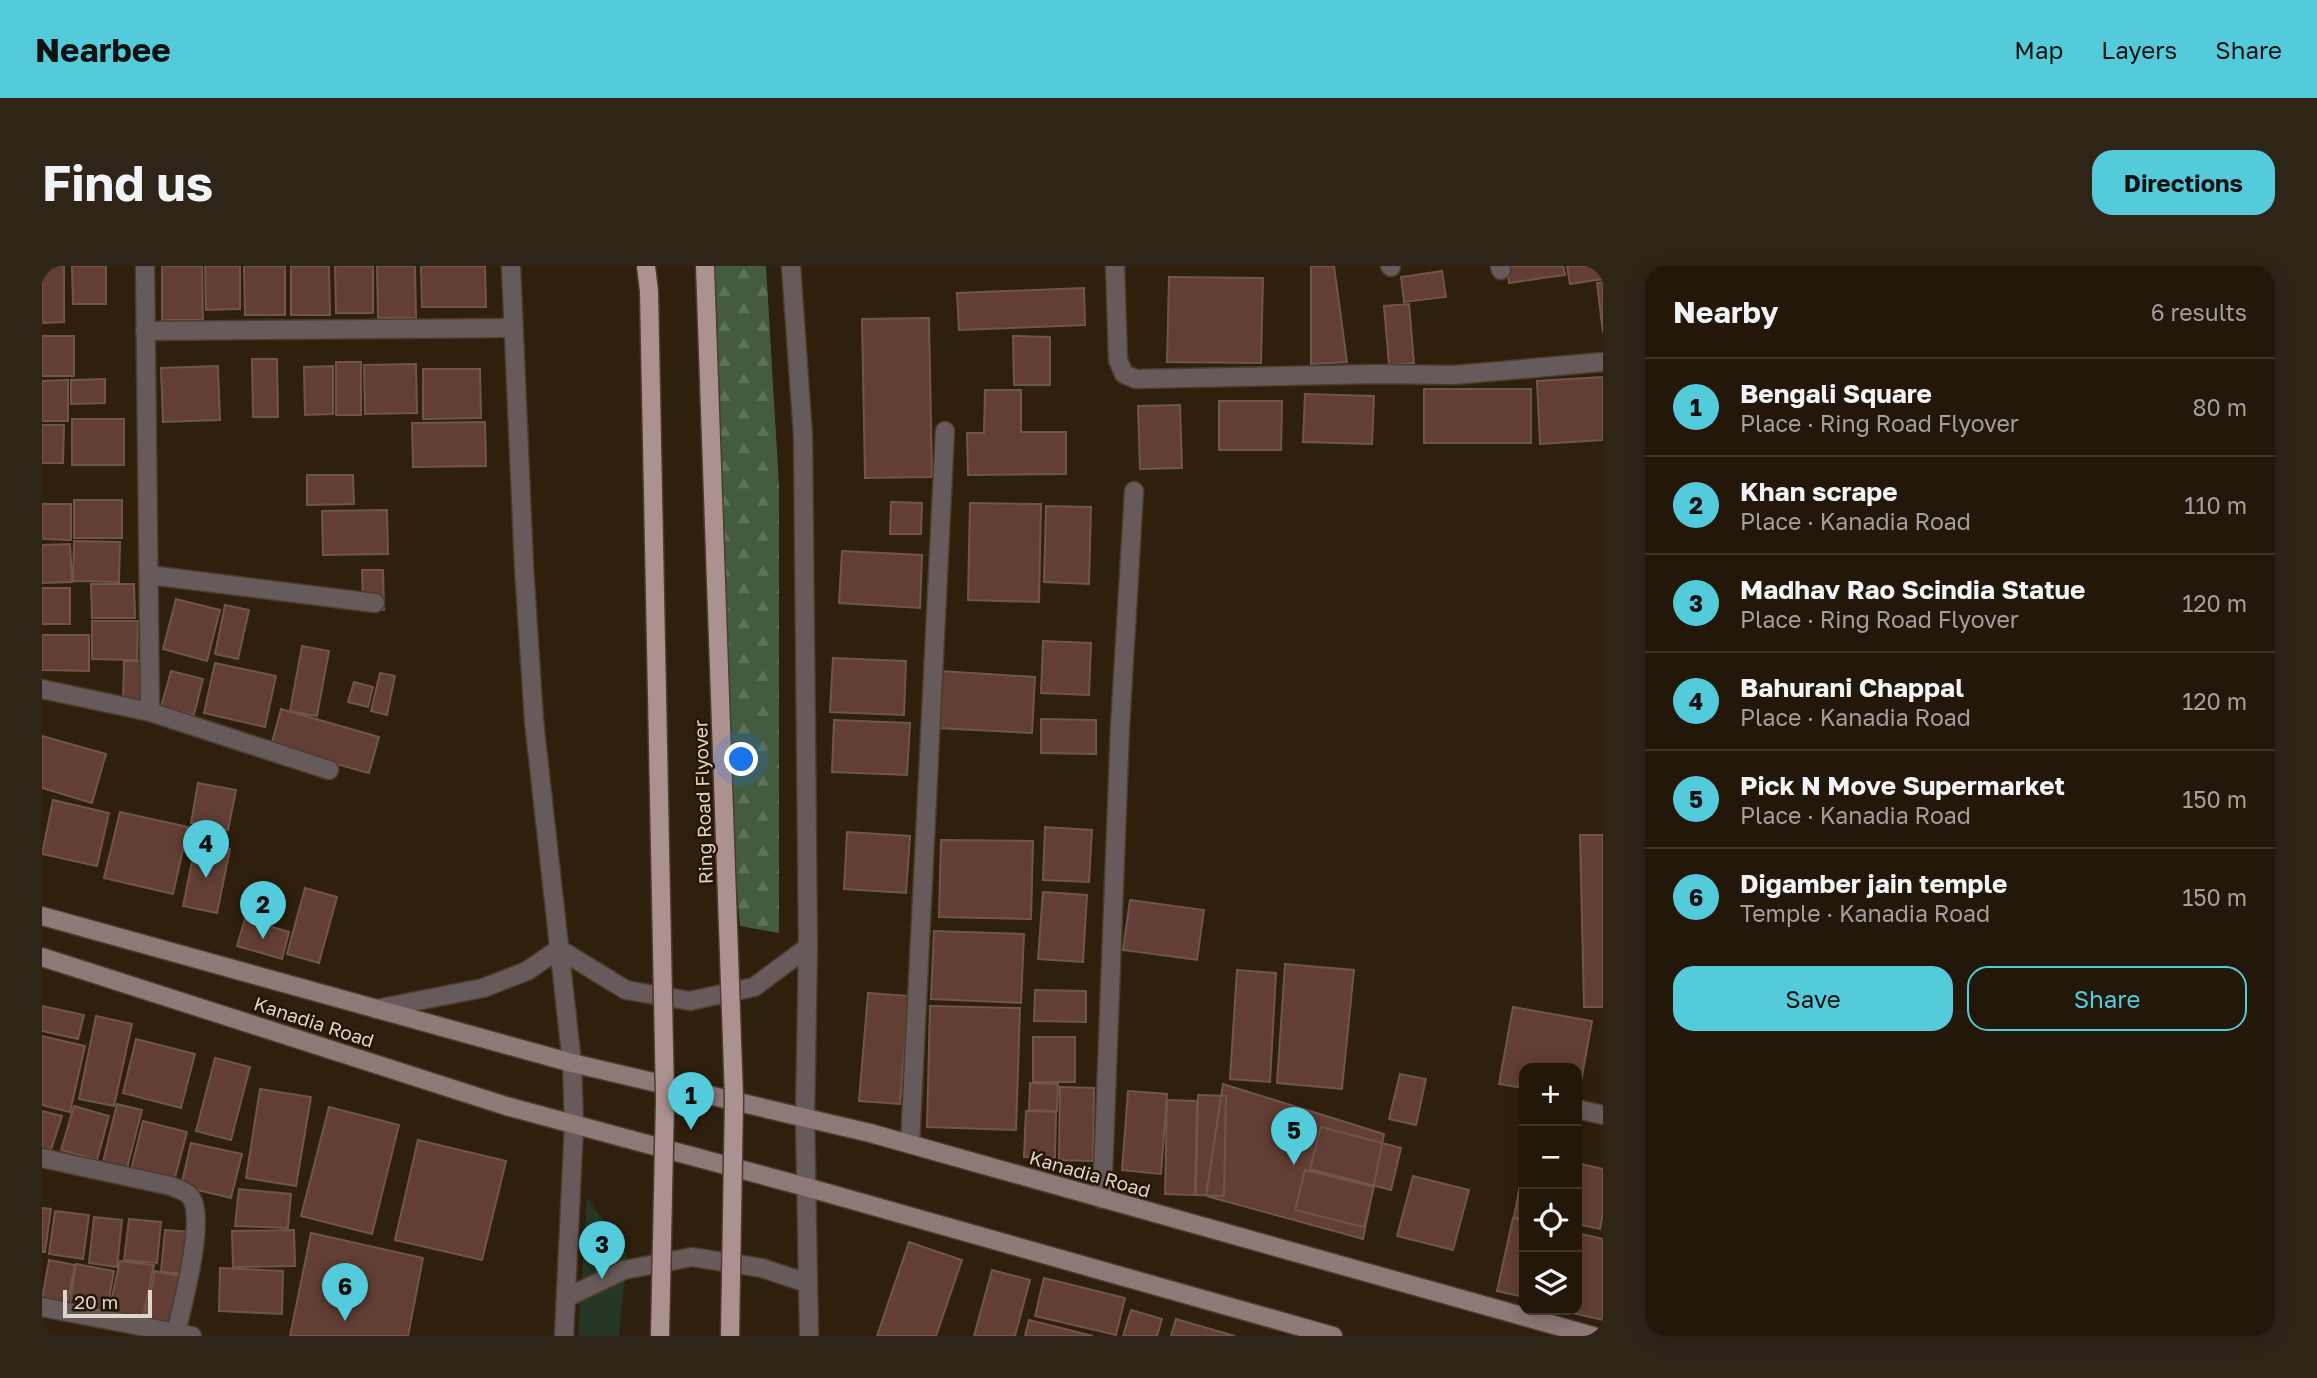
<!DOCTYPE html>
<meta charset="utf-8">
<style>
:root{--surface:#23170a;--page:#2f2418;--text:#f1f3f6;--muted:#a39f9c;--line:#40362b;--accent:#53cbdb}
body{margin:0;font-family:"Golos Text",sans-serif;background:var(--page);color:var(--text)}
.controls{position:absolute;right:21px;bottom:21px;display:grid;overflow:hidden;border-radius:14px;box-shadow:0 4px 18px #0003}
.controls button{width:63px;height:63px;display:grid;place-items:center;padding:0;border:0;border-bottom:2px solid var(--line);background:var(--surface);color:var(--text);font:35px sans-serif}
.scale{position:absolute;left:21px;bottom:18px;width:89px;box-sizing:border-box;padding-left:7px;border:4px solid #dfd5ca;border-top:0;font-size:19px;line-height:24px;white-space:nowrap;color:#dfd5ca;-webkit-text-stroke:5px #251605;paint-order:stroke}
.you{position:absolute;left:700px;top:494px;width:24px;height:24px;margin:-18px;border:5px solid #fff;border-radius:50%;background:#1a73e8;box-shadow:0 0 0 10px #1a73e833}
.badge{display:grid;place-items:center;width:46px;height:46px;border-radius:50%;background:var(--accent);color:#111;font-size:23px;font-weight:700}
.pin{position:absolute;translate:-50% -58px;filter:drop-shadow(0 2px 4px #0008)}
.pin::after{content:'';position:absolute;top:37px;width:24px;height:21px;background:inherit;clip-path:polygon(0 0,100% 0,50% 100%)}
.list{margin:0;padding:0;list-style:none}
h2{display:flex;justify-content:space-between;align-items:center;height:91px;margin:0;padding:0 28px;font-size:30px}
h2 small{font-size:23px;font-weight:400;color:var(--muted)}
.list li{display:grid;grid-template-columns:46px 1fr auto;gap:21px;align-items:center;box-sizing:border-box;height:98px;padding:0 28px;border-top:2px solid var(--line)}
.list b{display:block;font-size:26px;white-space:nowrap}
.list p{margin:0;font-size:23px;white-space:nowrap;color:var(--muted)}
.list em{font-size:23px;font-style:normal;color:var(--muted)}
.actions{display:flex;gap:14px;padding:21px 28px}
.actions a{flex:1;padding:16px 0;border:2px solid var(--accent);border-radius:21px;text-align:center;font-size:24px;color:var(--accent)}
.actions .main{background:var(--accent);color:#111}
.icon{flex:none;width:38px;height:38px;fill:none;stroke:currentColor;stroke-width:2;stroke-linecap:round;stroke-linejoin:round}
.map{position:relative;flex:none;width:1561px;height:1070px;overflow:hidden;border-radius:21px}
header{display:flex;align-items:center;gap:42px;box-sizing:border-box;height:98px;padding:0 35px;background:var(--accent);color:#111}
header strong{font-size:33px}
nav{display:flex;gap:38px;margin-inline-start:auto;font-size:24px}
.intro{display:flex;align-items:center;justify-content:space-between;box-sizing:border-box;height:168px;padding:0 42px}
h1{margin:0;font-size:49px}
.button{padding:18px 32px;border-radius:21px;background:var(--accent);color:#111;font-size:24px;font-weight:700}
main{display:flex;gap:42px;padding:0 42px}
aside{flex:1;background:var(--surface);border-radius:21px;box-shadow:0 4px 18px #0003}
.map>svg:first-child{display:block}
.green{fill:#273725}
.forest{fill:url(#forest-firs)}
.building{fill:#623e34;stroke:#70554d;stroke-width:2}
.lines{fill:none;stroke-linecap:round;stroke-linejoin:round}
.minor-casing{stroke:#4b3c2b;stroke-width:21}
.tertiary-casing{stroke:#4b3c2b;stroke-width:21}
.secondary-casing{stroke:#4b3c2b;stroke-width:21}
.minor{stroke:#675a5a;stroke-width:18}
.tertiary{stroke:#675a5a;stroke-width:18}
.secondary{stroke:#8e7979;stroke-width:18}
.primary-bridge-casing{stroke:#4b3c2b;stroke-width:21;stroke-linecap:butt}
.primary-bridge{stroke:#ac9191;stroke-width:18}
.labels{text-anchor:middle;stroke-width:5;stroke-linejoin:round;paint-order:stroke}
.street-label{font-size:19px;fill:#dfd5ca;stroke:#251605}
</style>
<header>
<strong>Nearbee</strong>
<nav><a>Map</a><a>Layers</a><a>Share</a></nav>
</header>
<div class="intro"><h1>Find us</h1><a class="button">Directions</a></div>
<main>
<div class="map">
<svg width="1561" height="1070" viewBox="0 0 1561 1070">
<defs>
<pattern id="forest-firs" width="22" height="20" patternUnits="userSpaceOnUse" patternTransform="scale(1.75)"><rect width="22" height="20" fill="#435c40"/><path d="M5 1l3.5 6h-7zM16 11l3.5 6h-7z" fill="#5e725a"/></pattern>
</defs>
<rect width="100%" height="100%" fill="#2f1f0d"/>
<path class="green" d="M545 932 585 988 577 1070H536Z"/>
<path class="forest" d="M657 0H724L737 220V667L698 660 678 421Z"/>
<path class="building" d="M0 0H22V56L0 57Z
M30 0H64V38H31Z
M120 0H160L161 54H120Z
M163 0H198V43L164 44Z
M202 0H243V49H203Z
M249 0H287L288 49H249Z
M293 0H331V47H294Z
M335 0H373L374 52H336Z
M379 0H443L444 41H380Z
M1269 0H1292L1305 96 1269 98Z
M1465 0H1521L1523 9 1467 17Z
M1525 0H1561V13L1528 18Z
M1400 5 1404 31 1362 36 1359 11Z
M1127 11 1221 12 1219 97 1125 96Z
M1561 16V67L1555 17Z
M1042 22 1043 59 917 64 915 27Z
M1367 38 1372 97 1347 99 1342 40Z
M887 52 890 211 823 212 820 53Z
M0 70H32V110H0Z
M971 70 1008 71V119H972Z
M210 93H235L236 151H211Z
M294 96H319V149H294Z
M374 98 375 147 323 148 322 99Z
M176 100 178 154 121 156 119 102Z
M291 100V148L263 149 262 101Z
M381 103H438L439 152 381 153Z
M1561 111V174L1498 178 1495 115Z
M63 113V137L29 138V114Z
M26 114V155H0V115Z
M1382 123H1489V177H1382Z
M943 124H979V166H1024V208L926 209 925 167H942Z
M1263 128 1332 130 1330 178 1261 176Z
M1177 135H1240L1239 184H1177Z
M1138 139 1140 202 1098 203 1096 140Z
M30 153H82V199H30Z
M443 156 444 200 371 201 370 157Z
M0 159H22L21 197H0Z
M265 209H311L312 238 265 239Z
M32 234H80V272H32Z
M849 236 880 237 879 268H848Z
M928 237 999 238 997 336 926 334Z
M0 238H29V274L0 273Z
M1004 240 1049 241 1047 318 1002 316Z
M345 244 346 288 281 289 280 245Z
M32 275 78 276 77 316 31 315Z
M28 278 30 316 0 317V279Z
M800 285 880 289 878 342 797 337Z
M320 304H341L342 344H321Z
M49 318H92L93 352H50Z
M0 322H28V358H0Z
M134 333 178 344 165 395 121 383Z
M183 339 207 344 196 393 173 388Z
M50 355H96L95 394 50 393Z
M0 369H47V405L0 404Z
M1001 375 1049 377 1047 429 999 427Z
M260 380 287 385 275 450 248 445Z
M791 392 864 395 862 449 788 446Z
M82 395H102L101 437H81Z
M173 397 234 410 223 461 162 447Z
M129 405 161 413 152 449 119 441Z
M898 405 993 411 990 467 895 462Z
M338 407 353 410 345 449 329 445Z
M312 416 331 421 326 441 306 436Z
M239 443 337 471 327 507 229 480Z
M999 453 1054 454V488L999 487Z
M792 454 868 457 865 509 790 506Z
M0 470 64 488 50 537 0 522Z
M156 517 194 524 186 564 149 557Z
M11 534 67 547 55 600 0 588Z
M78 546 146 561 131 628 62 612Z
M1003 561 1050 564 1047 616 1001 614Z
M805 566 868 570 864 627 802 623Z
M1538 569H1561V741H1542Z
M899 574 991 575 989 653 897 651Z
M154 576 188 583 175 647 141 640Z
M263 622 295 631 277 697 245 688Z
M1001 626 1045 629 1041 696 996 693Z
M1088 634 1162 644 1155 694 1081 684Z
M203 653 247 666 240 693 195 680Z
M892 665 982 668 979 737 889 733Z
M1243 698 1312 704 1300 823 1235 817Z
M1195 704 1234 707 1228 816 1188 813Z
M993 724 1044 725V756L992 755Z
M826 727 867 730 858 838 817 835Z
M0 740 42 749 36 773 0 765Z
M888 740 978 742 974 864 885 861Z
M1471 741 1550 755 1536 832 1535 802H1482V822L1457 818Z
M54 750 90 758 72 840 37 833Z
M0 770 43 780 28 846 0 839Z
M991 771H1033V816H991Z
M94 773 153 788 139 842 81 827Z
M173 792 208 801 189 874 154 865Z
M1358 808 1384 813 1374 859 1347 853Z
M988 817 1016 818 1015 845 987 844Z
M1181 818 1342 868 1321 973 1164 930Z
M1018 821 1052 822 1051 895 1017 894Z
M218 823 269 831 254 920 204 912Z
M1086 825 1125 828 1119 908 1080 904Z
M1156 829 1184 830 1182 930 1154 929Z
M1125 834 1155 835 1153 929 1123 928Z
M75 838 100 844 84 906 60 900Z
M32 840 67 850 55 894 19 884Z
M287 841 357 859 330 968 259 950Z
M0 845 20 850 8 887 0 886Z
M984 845 1014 846 1013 892 982 891Z
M101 855 145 866 132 915 89 904Z
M1279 861 1359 882 1349 924 1268 903Z
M376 874 464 895 440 994 353 974Z
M149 877 200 888 189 932 139 920Z
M1535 897 1561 903V947L1558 963 1535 958Z
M1482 899V953L1472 951Z
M1263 904 1332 921 1322 961 1253 944Z
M1371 910 1427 924 1411 984 1355 970Z
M197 923 249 928 246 962 193 960Z
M0 942 9 943 3 986H0Z
M13 945 47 949 41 993 7 988Z
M52 951 80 954 75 1001 47 997Z
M1471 952 1482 955V1031L1455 1025Z
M87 953 119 956 115 997 82 994Z
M123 964 148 966 144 1008 119 1006Z
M252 964 253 1000 191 1001 190 965Z
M269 967 381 992 366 1070H248Z
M1535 967 1561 973V1054L1517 1044H1535Z
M867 976 920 994 894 1070H835Z
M7 994 33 999 25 1038 0 1033Z
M78 995 112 999 100 1056 66 1049Z
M34 998 72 1005 64 1049 27 1043Z
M178 1002 241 1005 240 1048 177 1045Z
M950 1004 988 1014 973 1070H932Z
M113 1005 142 1011 131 1062 102 1057Z
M1002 1012 1083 1032 1074 1069 993 1050Z
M1089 1044 1120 1053 1115 1070H1081Z
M1134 1053 1193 1070H1129Z
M987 1054 1051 1070H983Z"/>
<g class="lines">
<defs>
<path id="minor" d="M103 0 108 446
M1073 0 1076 94 1082 108 1094 113 1334 108 1412 109 1561 96
M1348 0 1349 1
M1458 0 1459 4
M103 65 471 62
M107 309 333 337
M0 423 108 446 287 504
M1535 843 1561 849
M868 878 903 165
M0 892 129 920C135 923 144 925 148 930 165 951 140 1040 134 1067
M1060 933 1078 461 1092 225
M0 1041 150 1070"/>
<path id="tertiary" d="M469 0 482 301 492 455 530 797 532 859 522 1070
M749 0 761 170 766 681 763 851 767 1070
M334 743 441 722 485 705 517 683 584 724 648 735 712 721 766 681
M524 1032 582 1004 650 991 720 1002 765 1017"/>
<path id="secondary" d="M0 650 530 797 828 867 1551 1070
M0 691 464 840 764 921 1291 1070"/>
</defs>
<use href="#minor" class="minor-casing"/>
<use href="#tertiary" class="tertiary-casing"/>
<use href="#secondary" class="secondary-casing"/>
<use href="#minor" class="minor"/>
<use href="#tertiary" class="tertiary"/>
<use href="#secondary" class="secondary"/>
<defs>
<path id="primary-bridge" d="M604 0 607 25 623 833 618 1070
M663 0 692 832 688 1070"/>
</defs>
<use href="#primary-bridge" class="primary-bridge-casing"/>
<use href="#primary-bridge" class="primary-bridge"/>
</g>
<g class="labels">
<g class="street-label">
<text transform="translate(661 536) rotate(-92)" y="7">Ring Road Flyover</text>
<text transform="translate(272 756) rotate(18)" y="7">Kanadia Road</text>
<text transform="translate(1048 908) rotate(16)" y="7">Kanadia Road</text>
</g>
</g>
</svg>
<div class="controls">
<button>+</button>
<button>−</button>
<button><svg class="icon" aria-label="locate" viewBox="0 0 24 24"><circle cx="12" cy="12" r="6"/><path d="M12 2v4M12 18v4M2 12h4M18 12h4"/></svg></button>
<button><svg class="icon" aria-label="layers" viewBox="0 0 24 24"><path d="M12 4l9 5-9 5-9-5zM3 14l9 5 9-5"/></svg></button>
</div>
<div class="scale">20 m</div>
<div class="you"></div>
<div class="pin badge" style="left:649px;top:864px">1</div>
<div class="pin badge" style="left:221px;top:673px">2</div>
<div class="pin badge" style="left:560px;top:1013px">3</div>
<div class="pin badge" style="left:164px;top:612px">4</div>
<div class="pin badge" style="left:1252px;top:899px">5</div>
<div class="pin badge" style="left:303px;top:1055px">6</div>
</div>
<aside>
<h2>Nearby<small>6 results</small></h2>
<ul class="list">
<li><span class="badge">1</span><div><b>Bengali Square</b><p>Place · Ring Road Flyover</p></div><em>80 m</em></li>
<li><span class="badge">2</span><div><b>Khan scrape</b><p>Place · Kanadia Road</p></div><em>110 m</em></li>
<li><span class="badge">3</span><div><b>Madhav Rao Scindia Statue</b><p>Place · Ring Road Flyover</p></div><em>120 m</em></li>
<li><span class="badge">4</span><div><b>Bahurani Chappal</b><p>Place · Kanadia Road</p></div><em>120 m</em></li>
<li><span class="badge">5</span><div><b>Pick N Move Supermarket</b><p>Place · Kanadia Road</p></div><em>150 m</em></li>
<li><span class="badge">6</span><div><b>Digamber jain temple</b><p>Temple · Kanadia Road</p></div><em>150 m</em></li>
</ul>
<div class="actions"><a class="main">Save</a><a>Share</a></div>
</aside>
</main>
